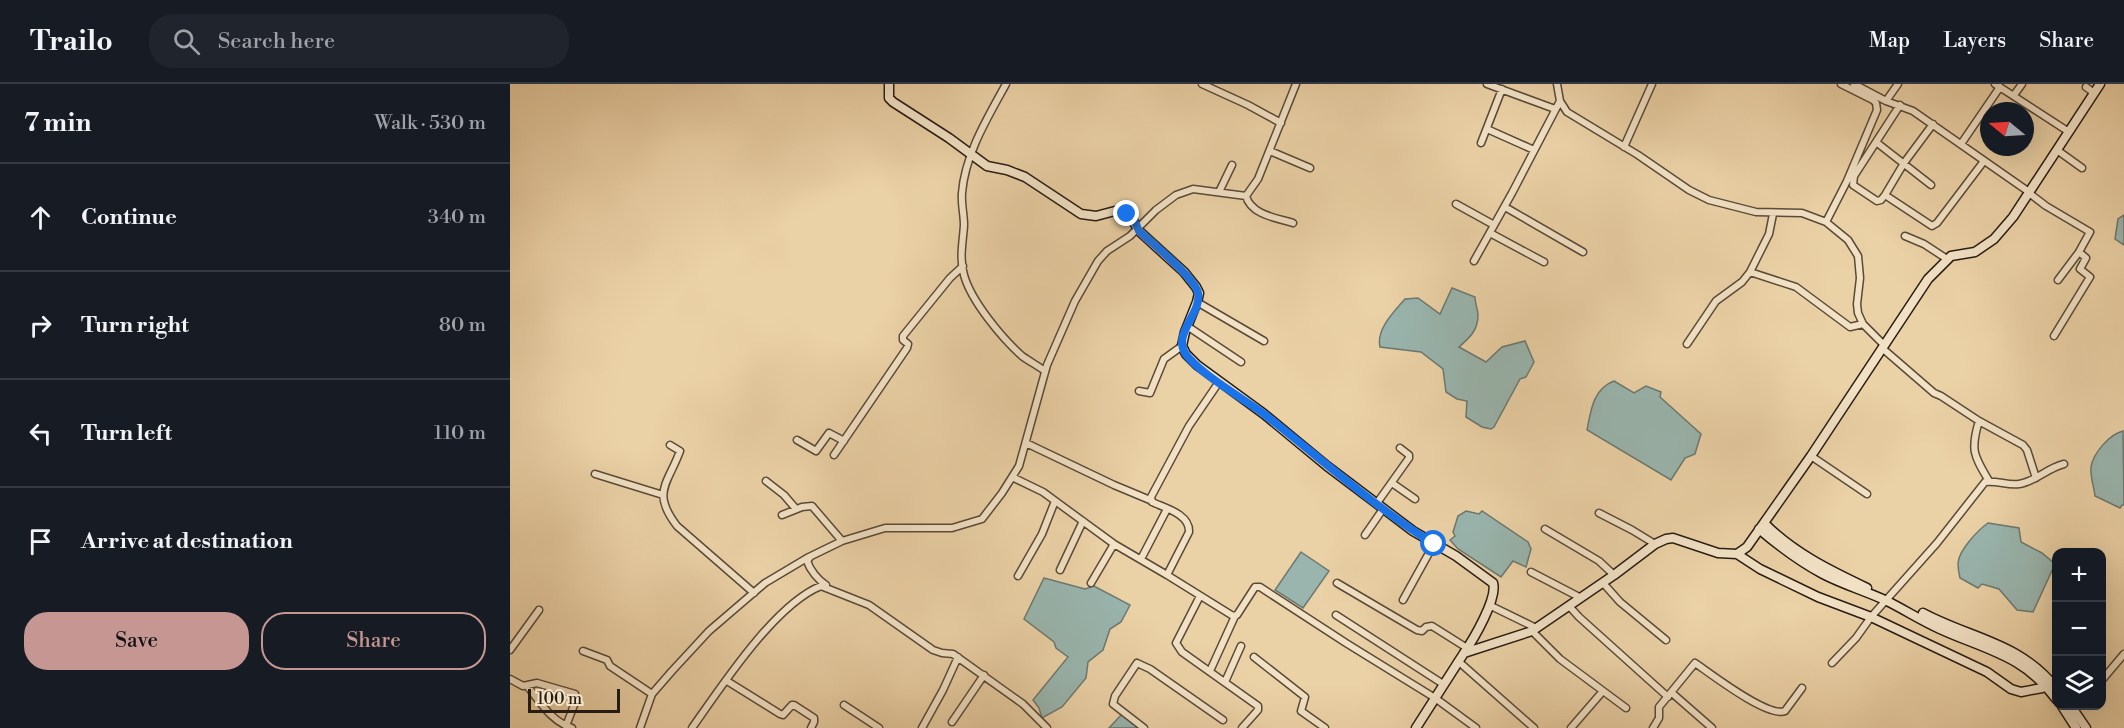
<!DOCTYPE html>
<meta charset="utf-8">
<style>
:root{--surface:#171b24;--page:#20242c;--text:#f1f3f6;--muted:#9ea1a6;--line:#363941;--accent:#c59692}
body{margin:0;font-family:"Libre Bodoni",serif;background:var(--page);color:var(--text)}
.controls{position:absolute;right:18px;bottom:18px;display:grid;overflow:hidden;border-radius:12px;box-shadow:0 6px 24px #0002}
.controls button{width:54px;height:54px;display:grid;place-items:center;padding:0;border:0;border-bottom:2px solid var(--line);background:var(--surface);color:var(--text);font:30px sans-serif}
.compass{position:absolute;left:1470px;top:18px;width:54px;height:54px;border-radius:50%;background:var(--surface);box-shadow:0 6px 24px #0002;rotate:288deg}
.scale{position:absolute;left:18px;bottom:15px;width:92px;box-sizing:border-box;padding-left:6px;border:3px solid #281d13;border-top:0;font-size:16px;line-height:21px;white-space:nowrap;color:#281d13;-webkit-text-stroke:4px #f2e1c5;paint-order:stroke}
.stop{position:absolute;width:18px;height:18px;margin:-14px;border:4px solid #1a73e8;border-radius:50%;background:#fff}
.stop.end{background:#1a73e8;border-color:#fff;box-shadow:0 2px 6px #0008}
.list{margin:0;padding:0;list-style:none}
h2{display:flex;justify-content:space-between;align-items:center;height:78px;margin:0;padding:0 24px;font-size:26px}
h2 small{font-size:20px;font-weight:400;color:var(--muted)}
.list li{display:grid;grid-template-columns:39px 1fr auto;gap:18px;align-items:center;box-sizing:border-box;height:108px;padding:0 24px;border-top:2px solid var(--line)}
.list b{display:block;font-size:22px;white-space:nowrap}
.list em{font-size:20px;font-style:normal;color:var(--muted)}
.actions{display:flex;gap:12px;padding:18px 24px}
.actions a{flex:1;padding:14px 0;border:2px solid var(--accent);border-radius:24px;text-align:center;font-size:21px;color:var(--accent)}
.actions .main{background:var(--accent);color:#111}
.icon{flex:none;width:33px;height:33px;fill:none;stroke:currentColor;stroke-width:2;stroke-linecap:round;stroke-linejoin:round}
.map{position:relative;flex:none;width:1614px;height:644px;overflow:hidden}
header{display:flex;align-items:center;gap:36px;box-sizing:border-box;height:84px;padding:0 30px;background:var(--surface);border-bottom:2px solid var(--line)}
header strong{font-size:28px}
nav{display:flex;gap:33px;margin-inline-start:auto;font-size:21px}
.search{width:420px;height:54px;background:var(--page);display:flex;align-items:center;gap:15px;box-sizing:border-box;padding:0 21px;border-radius:24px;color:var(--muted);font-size:22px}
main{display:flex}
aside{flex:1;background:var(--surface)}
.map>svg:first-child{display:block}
.water{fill:#99b5ae;stroke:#6c7870;stroke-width:1.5}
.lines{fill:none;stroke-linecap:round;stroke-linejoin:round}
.street-casing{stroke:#594a38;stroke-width:9}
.secondary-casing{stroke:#281d13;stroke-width:11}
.street{stroke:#f2e1c5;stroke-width:6}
.secondary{stroke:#f2e1c5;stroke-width:8}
.route{stroke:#1a73e8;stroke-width:8}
</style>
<header>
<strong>Trailo</strong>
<div class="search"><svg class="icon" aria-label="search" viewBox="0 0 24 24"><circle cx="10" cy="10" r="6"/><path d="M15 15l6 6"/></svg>Search here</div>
<nav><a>Map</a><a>Layers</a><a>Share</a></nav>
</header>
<main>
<aside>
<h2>7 min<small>Walk · 530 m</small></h2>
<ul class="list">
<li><svg class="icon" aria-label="ahead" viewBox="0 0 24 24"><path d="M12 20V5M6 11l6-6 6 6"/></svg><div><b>Continue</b></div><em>340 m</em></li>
<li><svg class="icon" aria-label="right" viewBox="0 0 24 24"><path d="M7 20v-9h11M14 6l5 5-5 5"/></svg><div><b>Turn right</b></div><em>80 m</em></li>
<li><svg class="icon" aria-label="left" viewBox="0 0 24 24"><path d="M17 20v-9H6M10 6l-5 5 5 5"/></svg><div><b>Turn left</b></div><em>110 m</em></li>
<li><svg class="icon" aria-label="arrive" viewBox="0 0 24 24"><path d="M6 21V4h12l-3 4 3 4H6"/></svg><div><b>Arrive at destination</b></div></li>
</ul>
<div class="actions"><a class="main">Save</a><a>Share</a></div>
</aside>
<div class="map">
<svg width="1614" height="644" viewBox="0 0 1614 644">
<rect width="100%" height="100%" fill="#ebd1a6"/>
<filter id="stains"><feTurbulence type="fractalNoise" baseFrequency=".00333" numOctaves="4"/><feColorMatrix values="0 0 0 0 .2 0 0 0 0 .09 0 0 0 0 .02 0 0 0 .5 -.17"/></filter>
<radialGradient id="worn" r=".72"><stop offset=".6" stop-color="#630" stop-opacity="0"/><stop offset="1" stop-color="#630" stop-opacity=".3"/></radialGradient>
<path class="water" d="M1614 131V161L1605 155 1608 135Z
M942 204 965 213C965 219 968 226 968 231 968 247 959 254 949 263L976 278 992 263 1015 257 1024 278 1016 293 1010 295 984 343 981 345 972 343 956 333 957 317 947 315 936 308 933 285 911 268 870 263C866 245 884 228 895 215L908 214 930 230Z
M1104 297 1124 309 1136 302 1151 308 1150 313 1191 350 1185 370 1175 374 1161 396 1077 346C1081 326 1083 305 1104 297Z
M1613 347 1614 421H1612L1610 424 1585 412C1584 403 1580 392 1581 383 1583 369 1600 350 1613 347Z
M956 427 969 430 972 427 1018 458 1021 465 1016 483 1003 477 991 493 948 465 940 456 945 452 943 448 948 432Z
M1478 439 1509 444 1511 458 1532 469 1545 480 1523 528 1507 526 1489 505 1472 500 1468 504 1450 494C1449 490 1448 484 1448 479 1449 466 1468 446 1478 439Z
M791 468 819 487 793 524 765 506Z
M534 494 575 505 584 502 620 521 611 538 600 545 593 566 578 578 576 594 552 623 532 634 529 624 523 616 558 573 546 564 544 558 514 535Z
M612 630 628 644H599Z"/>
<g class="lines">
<defs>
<path id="street" d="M496 0C478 33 455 70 452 109 451 120 454 130 454 141 453 158 449 174 454 191 461 217 492 254 512 272 519 277 528 282 535 287
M692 0 738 21 771 39
M977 0 1045 25
M1047 0 1050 17 1057 28 1128 71 1179 106 1199 116 1246 128 1292 129 1316 138 1338 156 1348 172 1350 194 1347 220 1348 229 1353 240 1374 261
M1344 0 1376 17 1403 27 1519 108
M1485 0 1559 48
M1576 3 1584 9
M1504 11 1512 0
M1376 17 1388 0
M1390 21 1344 92 1343 101 1367 117 1371 116 1375 111 1422 142 1427 139 1474 77
M977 45 1024 66
M1366 58 1421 101
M971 59 992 5
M1451 60 1490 3
M1114 63 1142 0
M1547 66 1572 84
M760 67 800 84
M709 108 722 81
M1519 109 1536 122 1580 148 1569 168 1548 196
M1375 111 1394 79 1423 40
M736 112C741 131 767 134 783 139
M946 120 984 141
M995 123 1073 168
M1316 138 1337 97 1367 26 1366 19 1363 16 1331 0
M980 149 1034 178
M1395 152 1414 160 1437 175
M964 177 1002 109 1050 17
M1240 188 1286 203 1340 243 1353 240
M687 218 754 257
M677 242 731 278
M1544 252 1580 193 1570 185 1576 174 1569 168
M1177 260 1206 217 1232 198 1240 188 1259 150 1263 130
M1372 264 1424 309 1431 312 1469 337 1513 361 1517 366 1526 394
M709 298 679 342 641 413 642 418C655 424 680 430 679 448L657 491 723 532 727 531 745 503H750L836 559 925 614 966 644
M629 307 640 309 654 275 672 262
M1469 337C1460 366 1464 372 1479 397
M287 356 306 367 319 349 334 357
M516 359 604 401 640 416
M160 361 170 367C158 400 141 408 167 442L244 509
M324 371 397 264 398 260 393 256V252L440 194 453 182
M1301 372 1357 410
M85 390 153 411
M502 393 533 408 604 460 657 491
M256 397 274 411 286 425
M882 399 905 415
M867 419 899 374V371L890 364
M1089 429 1122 446 1145 460
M272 431 292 423 302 422 332 457
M1035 445 1089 477 1104 491
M855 451 873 425
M300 473 297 477C300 486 308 496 316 501
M631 475 657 425
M550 486 573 437
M1021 488 1071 514
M508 492 532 450 545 417
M581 499 604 460
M827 499 907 546 912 547 916 543 922 542 957 564
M1093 499 1110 518 1156 556
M690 512 666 559 672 568 748 622V626L732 644
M893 516 924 460
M979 521 1026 544
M1059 522 1069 533 1158 613
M826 531 933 600
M1022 547 1050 575 1116 624
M0 566 29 526
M73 567 97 576 100 582 142 610
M744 573 795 613 791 627 815 644
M948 577 1024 644
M1322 579 1346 554 1361 533 1427 459 1475 398C1487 396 1498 402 1509 400 1525 398 1537 384 1554 380
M700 587 725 532
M0 595 13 602 27 599 65 610 66 616 56 642
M1592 596 1614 570
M217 597 270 630 273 631 282 621H284L304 634V638L301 644
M715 598 731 562
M18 603C31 619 41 637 62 644
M1162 609 1202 644
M334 621 369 644
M442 638 474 591
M130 644 142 610 162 587 199 547 255 499 297 474 332 457 375 444H442L472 435 492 409 509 382 537 281 565 217 588 177 597 167 620 152 646 126 666 111 683 105 736 112 748 95 786 0
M182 644C211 603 265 520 311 502L359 521 423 566 432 569 443 570 513 620 537 644
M412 644 433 606 448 573
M634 644 603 620 605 612 627 579 640 585 713 636
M1061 644 1093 607
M1143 644 1149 634V623L1185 579C1201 590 1258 634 1275 627L1292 604"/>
<path id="secondary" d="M379 0V14L383 18 439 54 477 82 497 86 515 93 571 130 586 132 605 127 612 128 621 133 629 147 674 188 686 203 689 209 687 218 675 248 672 262 676 270 687 281 754 330 817 382 903 447 946 472 983 499C988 514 963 556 954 569
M1254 439C1284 469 1319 486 1357 504
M1249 445C1269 462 1290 478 1313 490 1334 501 1356 507 1377 517 1395 526 1412 537 1430 545 1476 566 1514 571 1546 615
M1227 470 1237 463 1301 372 1418 195 1441 172 1465 168 1484 155 1503 133 1590 0
M1413 529C1462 555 1509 558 1546 604
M1552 622 1566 644
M1561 622 1576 644
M906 644 954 569 1022 547 1104 491 1145 460 1156 455 1163 454 1208 469 1227 470 1250 485 1308 513 1361 533 1477 588 1501 605 1511 608 1532 604 1536 601"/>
</defs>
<use href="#street" class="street-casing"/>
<use href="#secondary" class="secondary-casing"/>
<use href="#street" class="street"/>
<use href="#secondary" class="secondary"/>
</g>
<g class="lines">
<path class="route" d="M617 130 625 138 629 147C641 158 686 195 688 209 692 229 663 249 675 269 687 288 734 315 754 330 810 374 863 422 924 460"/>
</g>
<rect width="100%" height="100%" filter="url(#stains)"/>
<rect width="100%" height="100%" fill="url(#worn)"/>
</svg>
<div class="controls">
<button>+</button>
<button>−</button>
<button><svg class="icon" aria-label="layers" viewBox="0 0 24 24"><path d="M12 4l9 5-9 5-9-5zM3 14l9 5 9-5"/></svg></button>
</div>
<svg class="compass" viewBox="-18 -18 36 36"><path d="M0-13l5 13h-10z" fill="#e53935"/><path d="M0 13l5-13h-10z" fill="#9ea1a6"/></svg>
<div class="scale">100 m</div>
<div class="stop" style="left:924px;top:460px"></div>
<div class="stop end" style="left:617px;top:130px"></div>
</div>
</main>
